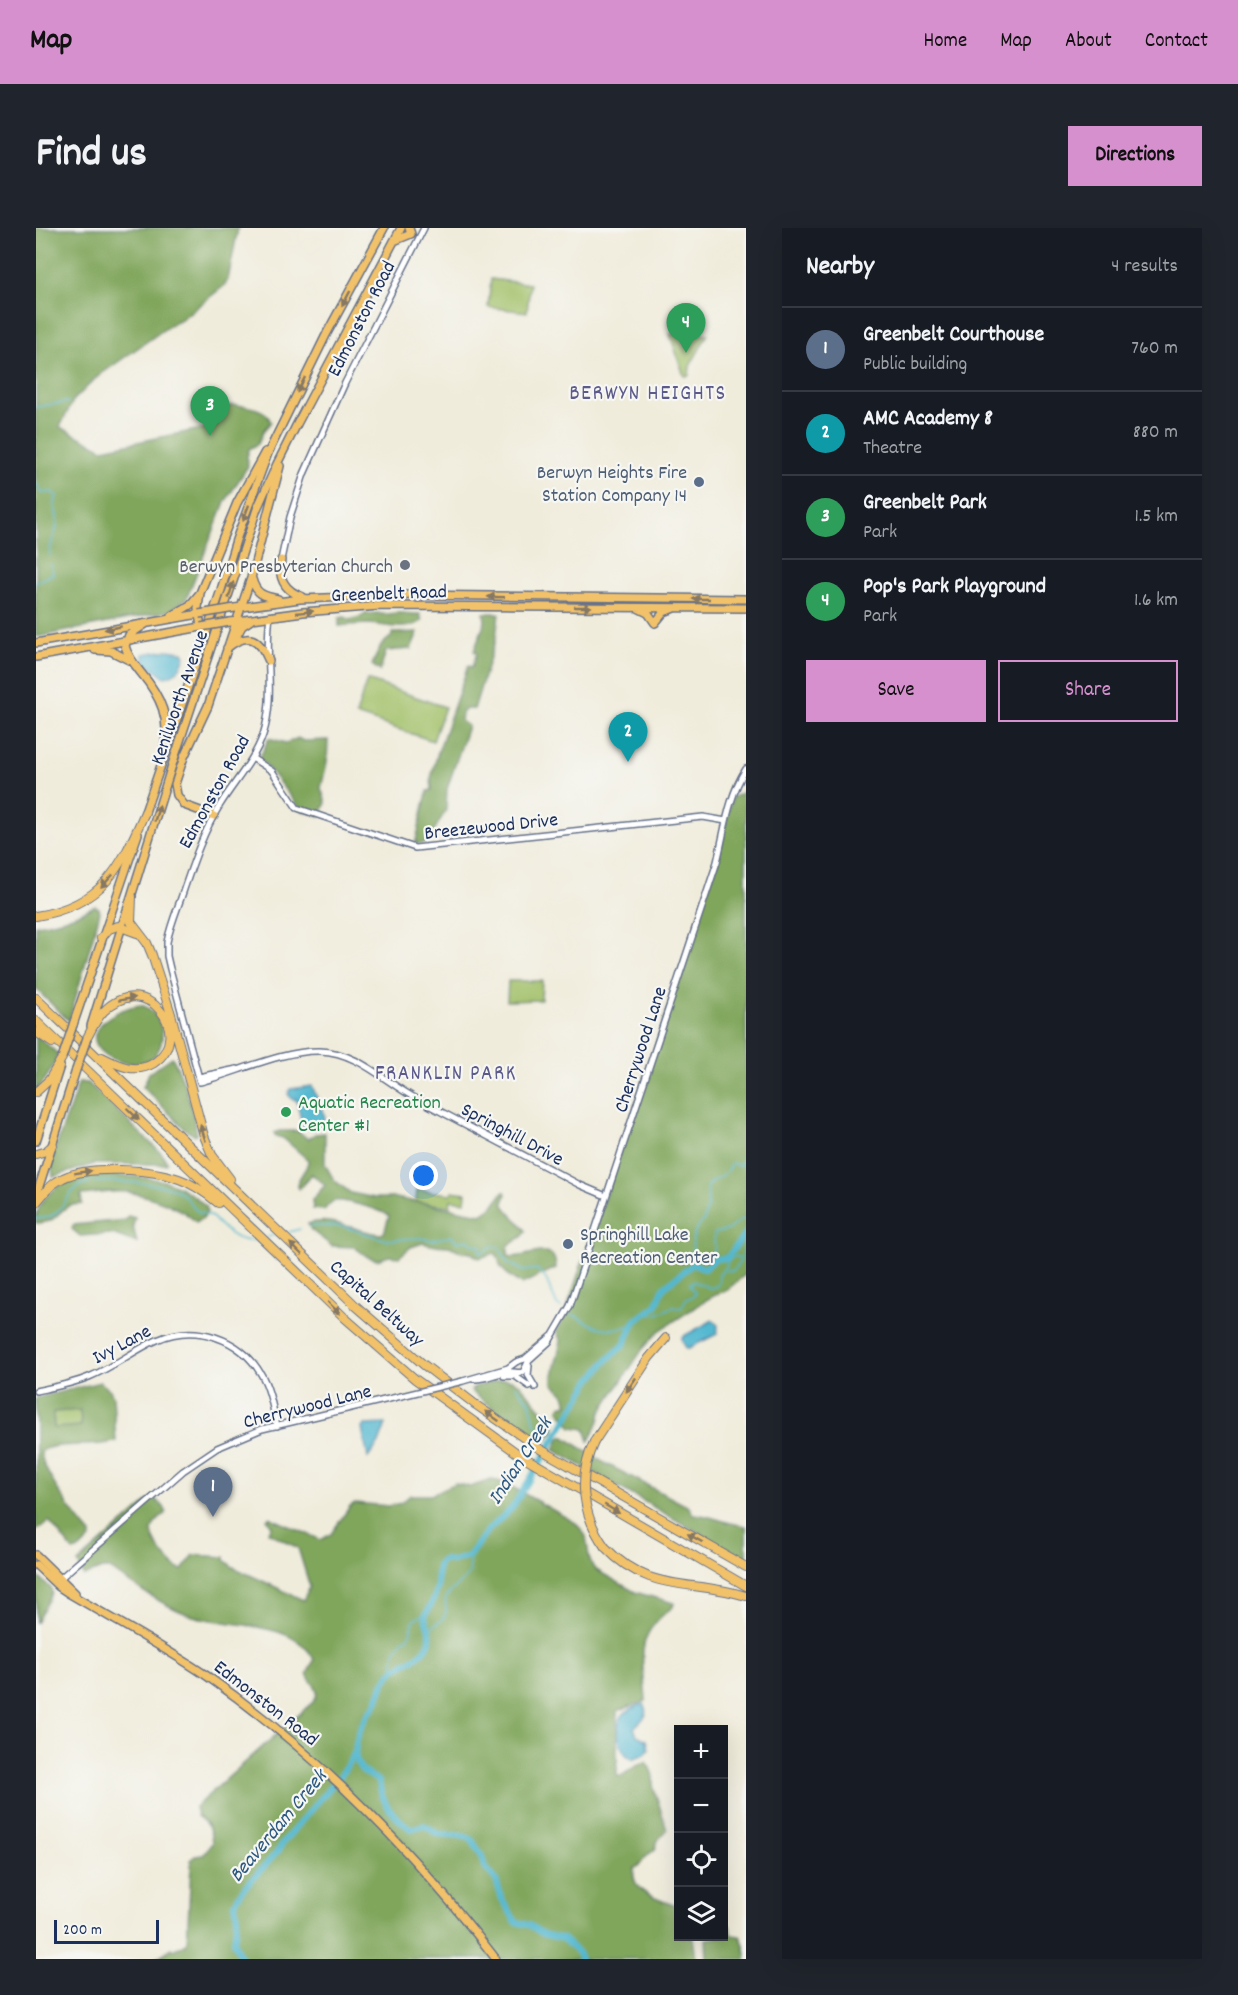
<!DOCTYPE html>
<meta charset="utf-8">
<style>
:root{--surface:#171b24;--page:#20242c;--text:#f1f3f6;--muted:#9ea1a6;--line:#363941;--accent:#d690ce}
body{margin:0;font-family:Dekko,sans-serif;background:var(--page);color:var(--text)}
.controls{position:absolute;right:18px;bottom:18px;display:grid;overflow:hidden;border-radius:0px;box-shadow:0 6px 24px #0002}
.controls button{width:54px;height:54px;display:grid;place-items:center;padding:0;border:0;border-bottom:2px solid var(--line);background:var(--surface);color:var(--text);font:30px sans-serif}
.scale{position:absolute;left:18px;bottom:15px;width:105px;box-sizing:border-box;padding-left:6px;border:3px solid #1b2f5e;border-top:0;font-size:16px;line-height:21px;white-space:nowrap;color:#1b2f5e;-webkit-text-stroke:4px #f6f6f2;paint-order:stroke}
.you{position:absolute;left:388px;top:948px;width:21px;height:21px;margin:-15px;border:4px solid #fff;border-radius:50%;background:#1a73e8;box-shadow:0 0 0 9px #1a73e833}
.badge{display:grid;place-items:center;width:39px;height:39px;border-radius:50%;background:var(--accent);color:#fff;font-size:20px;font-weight:700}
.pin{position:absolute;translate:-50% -50px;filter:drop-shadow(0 2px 3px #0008)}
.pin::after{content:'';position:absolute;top:32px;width:21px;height:18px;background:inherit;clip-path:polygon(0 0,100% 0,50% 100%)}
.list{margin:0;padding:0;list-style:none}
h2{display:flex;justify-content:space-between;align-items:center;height:78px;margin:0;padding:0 24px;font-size:26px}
h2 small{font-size:20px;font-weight:400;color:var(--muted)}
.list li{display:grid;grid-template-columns:39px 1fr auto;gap:18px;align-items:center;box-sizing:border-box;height:84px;padding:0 24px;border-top:2px solid var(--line)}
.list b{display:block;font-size:22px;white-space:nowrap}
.list p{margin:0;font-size:20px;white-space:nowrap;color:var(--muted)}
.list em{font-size:20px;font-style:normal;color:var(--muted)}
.actions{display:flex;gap:12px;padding:18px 24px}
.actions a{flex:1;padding:14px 0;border:2px solid var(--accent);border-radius:0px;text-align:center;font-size:21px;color:var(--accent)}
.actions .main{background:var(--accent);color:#111}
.icon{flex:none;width:33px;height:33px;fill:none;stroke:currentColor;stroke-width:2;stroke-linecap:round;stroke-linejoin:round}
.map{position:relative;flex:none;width:710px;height:1731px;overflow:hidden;border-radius:0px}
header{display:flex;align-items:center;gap:36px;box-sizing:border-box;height:84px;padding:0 30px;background:var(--accent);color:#111}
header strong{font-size:28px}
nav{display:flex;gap:33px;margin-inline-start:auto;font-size:21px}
.intro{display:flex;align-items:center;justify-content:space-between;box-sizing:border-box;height:144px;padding:0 36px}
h1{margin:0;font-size:42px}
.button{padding:15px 27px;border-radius:0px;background:var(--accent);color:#111;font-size:21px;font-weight:700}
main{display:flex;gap:36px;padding:0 36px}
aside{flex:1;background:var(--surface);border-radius:0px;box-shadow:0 6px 24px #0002}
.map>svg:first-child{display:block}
.green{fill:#a1c068;stroke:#5e7863;stroke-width:1.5}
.forest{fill:#80a65c;stroke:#4e6a5d;stroke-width:1.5;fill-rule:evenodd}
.water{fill:#52b8d0;stroke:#367497;stroke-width:1.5}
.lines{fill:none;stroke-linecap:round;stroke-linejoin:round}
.stream{stroke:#52b8d0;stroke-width:1.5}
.river{stroke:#52b8d0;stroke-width:6}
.minor-casing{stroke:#66718a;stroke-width:8}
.major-casing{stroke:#66718a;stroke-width:10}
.highway-casing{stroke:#66718a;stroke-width:10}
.minor{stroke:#fff;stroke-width:5}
.major{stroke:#f2c26a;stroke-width:7}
.highway{stroke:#f2c26a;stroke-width:8}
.minor-bridge-casing{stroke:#66718a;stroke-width:8;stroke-linecap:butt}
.major-bridge-casing{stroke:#66718a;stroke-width:10;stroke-linecap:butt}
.highway-bridge-casing{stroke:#66718a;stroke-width:10;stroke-linecap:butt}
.minor-bridge{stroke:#fff;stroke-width:5}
.major-bridge{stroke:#f2c26a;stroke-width:7}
.highway-bridge{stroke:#f2c26a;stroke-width:8}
.oneway{fill:#867864}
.service-dot{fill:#5c6f8a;stroke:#f6f6f2;stroke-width:2}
.worship-dot{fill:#6b7280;stroke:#f6f6f2;stroke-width:2}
.leisure-dot{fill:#2e9e5b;stroke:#f6f6f2;stroke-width:2}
.labels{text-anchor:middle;stroke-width:4.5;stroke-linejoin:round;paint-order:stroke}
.street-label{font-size:20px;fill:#1b2f5e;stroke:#f6f6f2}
.service-label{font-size:20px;fill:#4e5e75;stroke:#f6f6f2;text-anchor:end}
.worship-label{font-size:20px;fill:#5b616d;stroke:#f6f6f2;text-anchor:end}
.leisure-label{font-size:20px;fill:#27864d;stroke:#f6f6f2;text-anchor:start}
.neighbourhood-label{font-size:21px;letter-spacing:1.5px;fill:#5c5a8b;stroke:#f6f6f2}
.water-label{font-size:21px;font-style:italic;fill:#2c5880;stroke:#f6f6f2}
.quarter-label{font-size:22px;letter-spacing:1.5px;fill:#5c5a8b;stroke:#f6f6f2}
</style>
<header>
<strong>Map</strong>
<nav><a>Home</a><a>Map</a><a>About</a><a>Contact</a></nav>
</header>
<div class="intro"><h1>Find us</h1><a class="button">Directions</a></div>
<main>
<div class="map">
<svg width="710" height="1731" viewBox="0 0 710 1731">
<rect width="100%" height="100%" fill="#f6f6f2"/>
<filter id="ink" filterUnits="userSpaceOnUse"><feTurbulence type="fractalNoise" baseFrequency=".0167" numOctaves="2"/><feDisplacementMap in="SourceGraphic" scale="12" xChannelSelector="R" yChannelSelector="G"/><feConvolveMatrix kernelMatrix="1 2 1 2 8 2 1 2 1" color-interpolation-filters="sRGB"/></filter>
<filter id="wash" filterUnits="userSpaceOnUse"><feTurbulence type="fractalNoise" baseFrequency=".008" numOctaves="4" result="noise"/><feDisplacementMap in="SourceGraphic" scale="24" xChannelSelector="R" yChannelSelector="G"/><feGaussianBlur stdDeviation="1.35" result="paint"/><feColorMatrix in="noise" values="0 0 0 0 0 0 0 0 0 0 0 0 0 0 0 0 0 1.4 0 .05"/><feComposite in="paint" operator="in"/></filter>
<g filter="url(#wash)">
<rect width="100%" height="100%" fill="#f0ecdb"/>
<path class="green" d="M455 51 494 56 491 84 452 79Z
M634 106H672L654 138 653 147 648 148Z
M331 452 409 479 397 513 320 487Z
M472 753H506L505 772 471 773Z
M381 962 415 966 416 963 430 965 429 974 415 972 414 978 380 974Z
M44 1182 46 1198 18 1201 17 1184Z"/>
<path class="forest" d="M0 0H202L192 52 188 58 144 92 140 93 61 149 37 173 24 199 67 221 170 200 177 196 186 179C196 175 220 178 229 185 231 186 234 192 235 194L228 202 222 216 213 221 211 229 212 238 189 274 152 367 150 371 133 383 0 409Z
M342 385C351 389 358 383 368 385 374 386 378 386 384 386L386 393C371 404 351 397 333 396 323 396 313 397 303 398V390L309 389 314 392 327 388 328 386Z
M448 385H463L460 410 438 481H430L426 485 425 493 432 498 411 561 410 582 391 615 379 616C384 598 386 581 392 563L396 562 395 550 402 524 432 438 436 439 441 425 438 423 449 394Z
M382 404 375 421 350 423 344 443 336 437 345 417 356 408V405Z
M233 510 250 515 262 510 267 513 292 512 291 534 285 560 290 575 284 588 265 582 228 535 223 531Z
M710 557V1046L693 1060 670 1072 623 1103 606 1122 565 1184 563 1193 553 1213 549 1201 536 1199 523 1182 525 1178 532 1176 527 1165 517 1156V1147L525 1113 520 1103 527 1092 681 634 696 569 705 566Z
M59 678 63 680 64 684 33 793 0 761V697C21 695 40 688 59 678Z
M105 777C135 786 135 841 91 835 83 834 77 832 70 827 38 804 82 779 105 777Z
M0 807 22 826C17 841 11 851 0 862Z
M136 829C149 851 156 880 161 906L158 907 151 903 107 859 113 845Z
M43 854 52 855 126 926 131 934 130 936H58L17 949 15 933Z
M243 903H262L272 911 279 906 289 905V936L298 952 315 965 339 970H359L445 986 457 978 467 964H469L470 966 467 975C473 987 484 992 490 1003L487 1008 472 1018V1028C487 1034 519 1008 520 1040L486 1056C478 1052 470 1046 465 1039 462 1033 464 1030 459 1025L443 1030 435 1025 427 1024 413 1018 395 1017 387 1015 375 1019 363 1029 353 1028 341 1032 332 1029 318 1019 296 1018 275 1002 272 996C294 987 323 1005 345 1006L348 1005 353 988C346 982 308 971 298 973 294 974 291 979 288 982L277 981 276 972 289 957 276 946 263 961 261 959C261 948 272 943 272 932L247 910 240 908 238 905Z
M49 947C61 947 74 947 87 948 123 949 142 953 170 978L171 984 167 990 160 994C144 978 118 970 97 965 81 961 61 966 45 967L46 976C42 977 39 976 35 977 21 982 21 996 0 995 0 969 26 953 49 947Z
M92 988 99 990 97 998 101 1015 76 1006 44 1008 36 1001 37 997 89 992Z
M467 1151 476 1152 484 1156 519 1197 517 1204 508 1214 474 1194 435 1163 438 1159Z
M64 1154 74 1162 77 1168 80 1213C62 1221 17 1212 5 1224 6 1244 41 1291 55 1306V1310L44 1321 37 1323 13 1293 0 1303V1170ZM44 1182 45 1198 18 1200 17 1184Z
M527 1208 565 1233 653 1279 657 1286C675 1287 691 1296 710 1298V1332L518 1222 523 1211Z
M455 1252 462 1253 478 1260 540 1295 550 1308 553 1329 557 1339 562 1343 599 1364 638 1375 637 1379C597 1408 607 1429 610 1473L581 1483V1547L583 1549C593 1544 600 1536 610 1534L617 1545V1557L631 1602 622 1612 619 1622C608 1627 608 1635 598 1641 594 1667 625 1671 642 1679V1708L657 1709 660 1731H119L136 1720 138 1722 151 1715 155 1636 154 1632 159 1628 167 1627 176 1615C175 1602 172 1595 161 1588L159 1579 277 1474C287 1460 276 1459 271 1446L278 1432C259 1391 188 1400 151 1386 123 1375 98 1358 74 1341H66L48 1348 42 1335 117 1269 128 1279 130 1284C127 1289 119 1293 117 1299 112 1310 135 1340 146 1342L158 1327 189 1329V1332L197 1339 267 1372 274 1359 262 1320 232 1304 236 1298 231 1291 233 1289 285 1312 295 1306 314 1278 319 1275 353 1278 365 1275 374 1267H395L419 1255 434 1259Z
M0 1347 15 1360 16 1365 0 1395Z
M688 1696H692L695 1699 696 1707 704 1708C709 1716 710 1722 710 1731H671L670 1711 688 1708Z"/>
<path class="water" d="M132 422 147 424 149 428C145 440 142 446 129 449L109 434 107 426Z
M276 858 289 889 284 898 276 901 267 899 260 871 257 872 252 866 254 861Z
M677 1092 682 1097 681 1106 653 1120H650L646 1112V1109Z
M350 1196 343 1215 332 1230 326 1200 329 1197Z
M608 1476C616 1488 604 1492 598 1500L601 1507 611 1512 613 1521 609 1526 596 1531C582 1524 576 1495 590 1484 595 1481 603 1477 608 1476Z"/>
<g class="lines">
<path class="stream" d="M0 179 32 174
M0 254 5 265 16 264 21 268C16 280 21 281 21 292 22 305 13 314 14 327
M0 354 17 346 15 337
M0 990C28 993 26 967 45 957 59 950 111 955 127 958 144 960 149 968 159 981 163 986 170 985 175 988 179 991 181 995 185 998 193 1006 205 1014 217 1013
M273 998H305L351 1012 384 1010 396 1012 416 1008 421 1014 432 1011 436 1016 445 1018 443 1022 446 1025 456 1018 463 1019 472 1035 488 1043 501 1041 510 1051 521 1077 525 1080
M253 1004 264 1001
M232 1009 238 1007
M692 1033 699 1028 705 1031
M674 1036C673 1028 678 1026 679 1019 679 1012 676 1011 679 1005L692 1002 706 991 710 993
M656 1037 657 1011 660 1001 667 994 672 978 671 958C676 952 681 952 687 947 691 944 693 939 696 935L703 938 706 934 710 920
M689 1042 697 1043 704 1034 710 1015
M536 1086C560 1100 569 1105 597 1097
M609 1087 621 1086 637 1079 645 1080 650 1071 658 1068 659 1064 654 1057 657 1053 674 1060 681 1058 683 1054V1047L691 1037V1030
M479 1157 494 1174 499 1196 509 1201 522 1204
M394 1402C398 1395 404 1395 408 1389 413 1382 408 1377 410 1370 412 1364 429 1351 434 1346L433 1328
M357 1443 359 1424 367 1412 373 1409 378 1392 390 1385"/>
<path class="river" d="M205 1731 198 1714 201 1689 199 1675 202 1669C215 1648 237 1634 249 1612L305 1547 319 1524
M544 1731 543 1726 527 1711 507 1706 493 1697 480 1694 466 1671 460 1652 449 1639 445 1626 435 1611 427 1608 402 1606 388 1597 375 1601C357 1588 345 1575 343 1553 338 1549 332 1548 327 1543 313 1530 321 1506 329 1491 331 1485 337 1481 340 1476 345 1465 347 1451 357 1443 369 1433 386 1431 393 1415 397 1404 390 1398 389 1388 394 1379 399 1371 401 1360 402 1351 400 1344 403 1335L407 1332 417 1333 433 1328 451 1303 476 1280 554 1153 572 1131 588 1117 599 1093 620 1078 628 1059 656 1037 659 1036 669 1041 679 1031 691 1030 710 1005"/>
</g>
</g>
<g filter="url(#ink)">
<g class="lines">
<defs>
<path id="minor" d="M245 332 254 289 268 246 309 155 388 0
M234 388C228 428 240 468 227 507 218 533 198 554 184 577 166 606 156 638 145 670 140 684 134 699 131 714V728L134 741 164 854C200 845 247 822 284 823 322 824 349 854 381 871 435 900 490 928 544 957L570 968
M216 530 236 543 261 580 379 620 667 589 690 593
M163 849 201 841
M493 1138 492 1147 499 1159
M468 1148H479L493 1158
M437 1151C450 1152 460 1145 472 1144 479 1143 481 1146 487 1144L493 1132 513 1114 534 1078 681 634C689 602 692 569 710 541
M427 1153 472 1140 480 1134 489 1131 516 1108
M0 1163C18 1159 36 1156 53 1149 78 1139 98 1122 121 1112 159 1095 204 1110 225 1146 234 1161 237 1181 241 1198
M21 1353 147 1243 181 1220 226 1201 357 1170"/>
<path id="major" d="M358 13 375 6 373 0
M245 332C242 351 249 363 267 369
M216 351C220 366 227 368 242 371
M199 380 264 371 364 367 710 371
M602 380 612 385 619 395 628 384 638 380
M136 388 154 377 164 365
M194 394 267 384 344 378 710 380
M111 395 93 407 89 418C92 429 99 437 106 446 124 468 135 491 128 520
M0 415 163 386
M197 415 206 398 215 392
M191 420C213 403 223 410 233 433
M59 422 75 423 93 432
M0 429 165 399 162 380 164 365 201 275 229 224
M108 587 185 362 200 312 232 225 291 105 348 0
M178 588 148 577 141 567 139 556 148 529 172 478 215 350 244 238
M37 797 102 606
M55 798 136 537 221 281 241 236 261 196 365 0
M0 913 24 838
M0 968 40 842
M0 1327 39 1365
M0 1337 22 1358 34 1366C80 1393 127 1418 171 1448 283 1526 377 1623 460 1731"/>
<path id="highway" d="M96 669 95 694 111 715 116 727 135 786 168 908 176 927 194 951
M0 688C67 677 84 641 109 584
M65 710 73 701 82 698 101 705
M0 770 320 1078 388 1137 440 1177 504 1221 710 1339
M0 793 309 1090 379 1151 481 1225 710 1358
M0 804 16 815
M51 810C56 800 61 790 68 783 110 741 159 806 118 835 100 846 83 838 66 829
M0 864 13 852 26 830
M0 926 10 923 17 917
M0 975C8 965 16 955 27 950 53 937 116 941 143 951 158 956 170 965 182 975
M558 1214 613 1130 630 1110
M569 1319C613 1366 655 1351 710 1368"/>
</defs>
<use href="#minor" class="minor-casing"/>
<use href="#major" class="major-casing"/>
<use href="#highway" class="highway-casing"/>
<use href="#minor" class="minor"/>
<use href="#major" class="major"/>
<use href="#highway" class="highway"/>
<defs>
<path id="minor-bridge" d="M357 1170 427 1153"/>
<path id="major-bridge" d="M163 386 199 380
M165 399 194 394
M26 830 37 797
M40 842 51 810"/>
<path id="highway-bridge" d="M558 1214C541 1250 546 1287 569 1319"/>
</defs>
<use href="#minor-bridge" class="minor-bridge-casing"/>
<use href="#major-bridge" class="major-bridge-casing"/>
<use href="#highway-bridge" class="highway-bridge-casing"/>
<use href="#minor-bridge" class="minor-bridge"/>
<use href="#major-bridge" class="major-bridge"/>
<use href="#highway-bridge" class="highway-bridge"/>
</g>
<defs><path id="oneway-solid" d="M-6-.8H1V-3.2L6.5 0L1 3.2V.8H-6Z" transform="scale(1.5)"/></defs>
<g class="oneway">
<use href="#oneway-solid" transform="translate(310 71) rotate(118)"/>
<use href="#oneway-solid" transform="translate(265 157) rotate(117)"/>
<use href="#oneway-solid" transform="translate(210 285) rotate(110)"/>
<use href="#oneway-solid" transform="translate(195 362) rotate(-74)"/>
<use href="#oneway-solid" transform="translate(460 369) rotate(-179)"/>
<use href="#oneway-solid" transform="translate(665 371) rotate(180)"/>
<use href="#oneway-solid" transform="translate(547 379)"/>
<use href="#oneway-solid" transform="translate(269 384) rotate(-6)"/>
<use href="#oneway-solid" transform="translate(77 400) rotate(170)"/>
<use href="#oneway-solid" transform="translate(121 585) rotate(-73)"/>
<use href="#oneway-solid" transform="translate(71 653) rotate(134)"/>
<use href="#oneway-solid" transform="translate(91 771) rotate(-10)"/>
<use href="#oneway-solid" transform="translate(97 886) rotate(44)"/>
<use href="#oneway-solid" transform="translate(167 905) rotate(-108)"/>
<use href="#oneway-solid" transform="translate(47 944) rotate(-9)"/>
<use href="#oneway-solid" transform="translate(260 1021) rotate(-136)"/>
<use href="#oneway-solid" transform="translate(298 1080) rotate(44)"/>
<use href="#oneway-solid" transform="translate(595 1157) rotate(124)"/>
<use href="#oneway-solid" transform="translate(456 1188) rotate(-145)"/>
<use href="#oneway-solid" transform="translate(576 1281) rotate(30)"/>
<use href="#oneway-solid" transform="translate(659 1310) rotate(-150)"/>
</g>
</g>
<g class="service-dot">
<circle cx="663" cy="254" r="6"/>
<circle cx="532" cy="1016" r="6"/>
</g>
<circle class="worship-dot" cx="369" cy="337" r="6"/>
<circle class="leisure-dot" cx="250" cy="884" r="6"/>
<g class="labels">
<g class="street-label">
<text transform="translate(324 90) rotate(-63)" y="7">Edmonston Road</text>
<text transform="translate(353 364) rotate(-2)" y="7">Greenbelt Road</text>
<text transform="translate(142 469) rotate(-71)" y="7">Kenilworth Avenue</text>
<text transform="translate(177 563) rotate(-61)" y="7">Edmonston Road</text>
<text transform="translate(455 597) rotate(-6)" y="7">Breezewood Drive</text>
<text transform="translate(603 821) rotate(-72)" y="7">Cherrywood Lane</text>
<text transform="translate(477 905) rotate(28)" y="7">Springhill Drive</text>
<text transform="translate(342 1074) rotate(42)" y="7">Capital Beltway</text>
<text transform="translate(85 1115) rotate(-28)" y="7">Ivy Lane</text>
<text transform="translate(271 1177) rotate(-14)" y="7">Cherrywood Lane</text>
<text transform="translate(231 1474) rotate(38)" y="7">Edmonston Road</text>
</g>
<g class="service-label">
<text x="651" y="250">Berwyn Heights Fire<tspan x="651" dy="23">Station Company 14</tspan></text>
<text x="544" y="1012" text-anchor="start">Springhill Lake<tspan x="544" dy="23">Recreation Center</tspan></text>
</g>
<g class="worship-label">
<text x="357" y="344">Berwyn Presbyterian Church</text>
</g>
<g class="leisure-label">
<text x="262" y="880">Aquatic Recreation<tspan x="262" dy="23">Center #1</tspan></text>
</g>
<g class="neighbourhood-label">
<text x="410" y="851">FRANKLIN PARK</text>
</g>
<g class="water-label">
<text transform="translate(483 1232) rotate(-57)" y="7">Indian Creek</text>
<text transform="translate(241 1597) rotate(-50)" y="7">Beaverdam Creek</text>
</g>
<g class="quarter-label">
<text x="612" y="171">BERWYN HEIGHTS</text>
</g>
</g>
</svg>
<div class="controls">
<button>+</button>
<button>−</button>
<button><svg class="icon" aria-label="locate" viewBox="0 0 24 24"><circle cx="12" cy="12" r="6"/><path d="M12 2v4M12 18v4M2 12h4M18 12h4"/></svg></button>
<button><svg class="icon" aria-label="layers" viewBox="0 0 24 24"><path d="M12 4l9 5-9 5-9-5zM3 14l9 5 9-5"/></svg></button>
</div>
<div class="scale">200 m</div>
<div class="you"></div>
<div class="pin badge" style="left:177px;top:1289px;background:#5c6f8a">1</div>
<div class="pin badge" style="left:592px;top:534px;background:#0f9aa8">2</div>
<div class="pin badge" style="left:174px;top:208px;background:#2e9e5b">3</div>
<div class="pin badge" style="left:650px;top:125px;background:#2e9e5b">4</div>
</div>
<aside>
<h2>Nearby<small>4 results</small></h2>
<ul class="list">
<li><span class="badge" style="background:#5c6f8a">1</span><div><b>Greenbelt Courthouse</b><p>Public building</p></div><em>760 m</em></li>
<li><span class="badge" style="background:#0f9aa8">2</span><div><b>AMC Academy 8</b><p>Theatre</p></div><em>880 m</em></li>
<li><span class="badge" style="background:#2e9e5b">3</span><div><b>Greenbelt Park</b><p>Park</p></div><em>1.5 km</em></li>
<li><span class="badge" style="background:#2e9e5b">4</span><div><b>Pop's Park Playground</b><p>Park</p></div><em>1.6 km</em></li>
</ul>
<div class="actions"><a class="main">Save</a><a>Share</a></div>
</aside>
</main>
